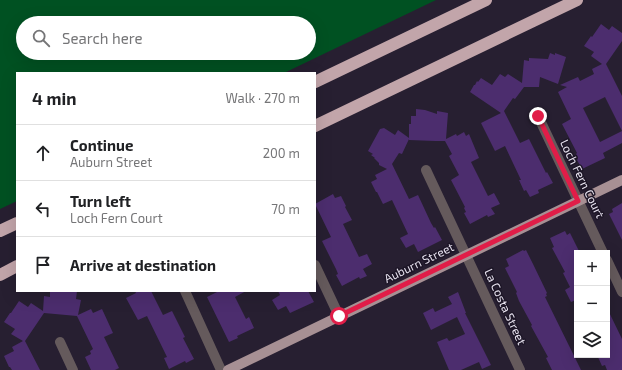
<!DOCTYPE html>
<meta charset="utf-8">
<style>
:root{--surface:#fff;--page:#f6f6f6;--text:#202124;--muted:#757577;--line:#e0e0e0}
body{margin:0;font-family:"Exo 2",sans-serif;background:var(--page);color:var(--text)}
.controls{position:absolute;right:12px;bottom:12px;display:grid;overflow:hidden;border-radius:0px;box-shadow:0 4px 16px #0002}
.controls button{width:36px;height:36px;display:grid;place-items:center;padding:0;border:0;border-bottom:1px solid var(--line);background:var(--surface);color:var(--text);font:20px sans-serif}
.stop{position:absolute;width:12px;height:12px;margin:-9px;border:3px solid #e11d48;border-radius:50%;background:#fff}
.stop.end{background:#e11d48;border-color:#fff;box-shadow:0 1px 4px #0008}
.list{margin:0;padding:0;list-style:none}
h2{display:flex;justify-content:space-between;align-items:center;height:52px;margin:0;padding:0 16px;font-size:17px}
h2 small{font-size:13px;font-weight:400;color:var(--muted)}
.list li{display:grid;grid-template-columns:26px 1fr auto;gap:12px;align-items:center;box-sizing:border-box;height:56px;padding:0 16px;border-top:1px solid var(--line)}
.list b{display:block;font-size:15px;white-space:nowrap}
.list p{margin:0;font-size:13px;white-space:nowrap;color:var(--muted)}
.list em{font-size:13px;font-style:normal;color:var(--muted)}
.icon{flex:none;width:22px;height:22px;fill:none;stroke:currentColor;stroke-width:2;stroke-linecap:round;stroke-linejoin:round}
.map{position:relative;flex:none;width:622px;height:370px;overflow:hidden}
.search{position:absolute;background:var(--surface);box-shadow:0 4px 16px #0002;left:16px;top:16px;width:300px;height:44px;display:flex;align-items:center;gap:10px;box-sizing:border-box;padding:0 14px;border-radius:22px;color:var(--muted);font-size:15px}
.panel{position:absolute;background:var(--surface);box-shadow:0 4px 16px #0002;left:16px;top:72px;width:300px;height:220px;border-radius:0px}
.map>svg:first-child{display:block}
.green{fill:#005122;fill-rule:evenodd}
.building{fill:#4c2d6e;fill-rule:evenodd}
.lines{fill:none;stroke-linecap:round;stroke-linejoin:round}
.minor{stroke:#655a5c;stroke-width:10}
.major{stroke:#a79094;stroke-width:10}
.highway{stroke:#c2a5aa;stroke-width:12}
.route{stroke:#e11d48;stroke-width:5}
.labels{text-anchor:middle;stroke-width:3;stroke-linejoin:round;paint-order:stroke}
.street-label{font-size:12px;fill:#e9e4f1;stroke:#1d1627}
</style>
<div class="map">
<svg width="622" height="370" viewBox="0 0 622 370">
<rect width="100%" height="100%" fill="#271f31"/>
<path class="green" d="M0 0H436L284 73H17V201L0 209ZM23 23H309V53H23Z"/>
<path class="building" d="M601 24 609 30 612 26 622 33V41L606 64 622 96V143L603 153 605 158 582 169 577 160 578 159 576 154 577 153 562 124 571 119 558 92 567 87 560 85 578 77 580 81 594 74 592 69 602 64 591 56 594 52 584 46 591 36 592 37ZM605 97 622 131 600 142 583 108Z
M550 53 555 55V53L566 57 558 84 540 77 539 87H524L515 99 513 98 504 111 520 143 529 139 546 173 547 172 553 183 538 190 539 193 530 197 526 190 524 191 519 180H521L505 146 495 151 481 123 501 113 470 92 474 85H475L477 81 478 82 481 78 492 85 500 74 505 77 508 74 522 83 524 60 529 61V58L548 59Z
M416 109 425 110 437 114V111L448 113 446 139 456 134 457 136 464 132 466 136 469 134 479 158 471 162 488 196 494 193 500 204 491 208 495 214 488 217 487 215 470 224 464 213 466 212 464 208 465 207 451 180 459 175 449 156 452 154 445 141H435L409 140V139L402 154 399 153 392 164 409 199 418 195 431 223 434 228 435 227 442 240 418 252 414 244 406 248 400 238 408 234 392 200 383 204 377 192H376L371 182 377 179 375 175 387 169 379 165V163L374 158H375L371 155 373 154 368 151 380 129 384 128 395 135 398 130 409 138V124H411V116H416Z
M333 194 335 198 341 196 346 206 345 207 352 220 343 224 359 257 367 254 372 264 363 269 367 276 360 279 359 277 342 286 336 275 338 274 336 269 322 241 331 237 315 204Z
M622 203V240L609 214 613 212 612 209Z
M565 231 567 235 570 233 580 253H577V302L576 300 571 302 565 290 570 287 563 273 565 272 552 248 554 247 550 238Z
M523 250 524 251 526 250 533 264 547 293 546 294 547 296 545 297 581 370H552L546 358 548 357 531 326 532 325 519 301 516 293 517 292 505 268 509 266 506 259Z
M50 291H77L76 299 81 300 78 315 91 309 93 313 102 309 113 333 104 337 119 368 115 370H91L85 357 91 354 90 351 93 349 77 316 44 313 25 341 40 370H12L10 367H9L4 356 14 351 12 347 23 341 11 334 15 329 4 322 10 313H11L19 301 28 307 31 303 43 311 44 296 50 297Z
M135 291H151L163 315 172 311 185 337 183 338 194 359 186 363 185 361 169 369 164 358 167 357 147 316 138 320 126 298 136 293Z
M219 291H246L235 297 246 319 249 317 254 328 237 336 238 338 229 342 207 297Z
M278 291H308L314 302 290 313 286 306 278 310 272 300 280 295Z
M458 292 466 313H465L491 365 482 369 479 362 461 370H449L437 342 447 338 449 341 465 334 457 317 431 330 423 313 433 308 435 312 452 304 448 297Z
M607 308 622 339V370H607L605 365 602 366 597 355H607Z"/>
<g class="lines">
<path class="minor" d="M538 116 603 253
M426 170 520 370
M607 260 622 292
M315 265 339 316
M185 291 221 370
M60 342 73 370"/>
<path class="major" d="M228 370 622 180"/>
<path class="highway" d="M315 82 486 0
M315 126 577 0
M0 231 17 223
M0 275 17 266"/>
</g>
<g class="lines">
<path class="route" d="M339 316 578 201 538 116"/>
</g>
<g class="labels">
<g class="street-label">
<text transform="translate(582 179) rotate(64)" y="4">Loch Fern Court</text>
<text transform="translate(419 263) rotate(-26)" y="4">Auburn Street</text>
<text transform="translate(505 307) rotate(65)" y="4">La Costa Street</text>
</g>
</g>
</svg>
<div class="controls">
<button>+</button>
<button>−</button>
<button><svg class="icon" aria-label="layers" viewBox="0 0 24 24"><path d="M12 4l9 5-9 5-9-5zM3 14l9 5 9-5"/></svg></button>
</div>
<div class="stop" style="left:339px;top:316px"></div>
<div class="stop end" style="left:538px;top:116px"></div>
<div class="search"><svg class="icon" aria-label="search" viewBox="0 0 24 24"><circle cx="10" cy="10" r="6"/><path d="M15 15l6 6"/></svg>Search here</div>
<section class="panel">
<h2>4 min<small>Walk · 270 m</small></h2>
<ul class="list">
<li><svg class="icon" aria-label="ahead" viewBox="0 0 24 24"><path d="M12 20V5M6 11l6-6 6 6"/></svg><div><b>Continue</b><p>Auburn Street</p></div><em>200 m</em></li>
<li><svg class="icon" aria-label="left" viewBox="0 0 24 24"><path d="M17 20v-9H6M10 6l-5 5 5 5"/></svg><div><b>Turn left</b><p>Loch Fern Court</p></div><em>70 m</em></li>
<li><svg class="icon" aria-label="arrive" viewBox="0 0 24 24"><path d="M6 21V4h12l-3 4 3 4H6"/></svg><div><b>Arrive at destination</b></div></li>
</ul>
</section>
</div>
